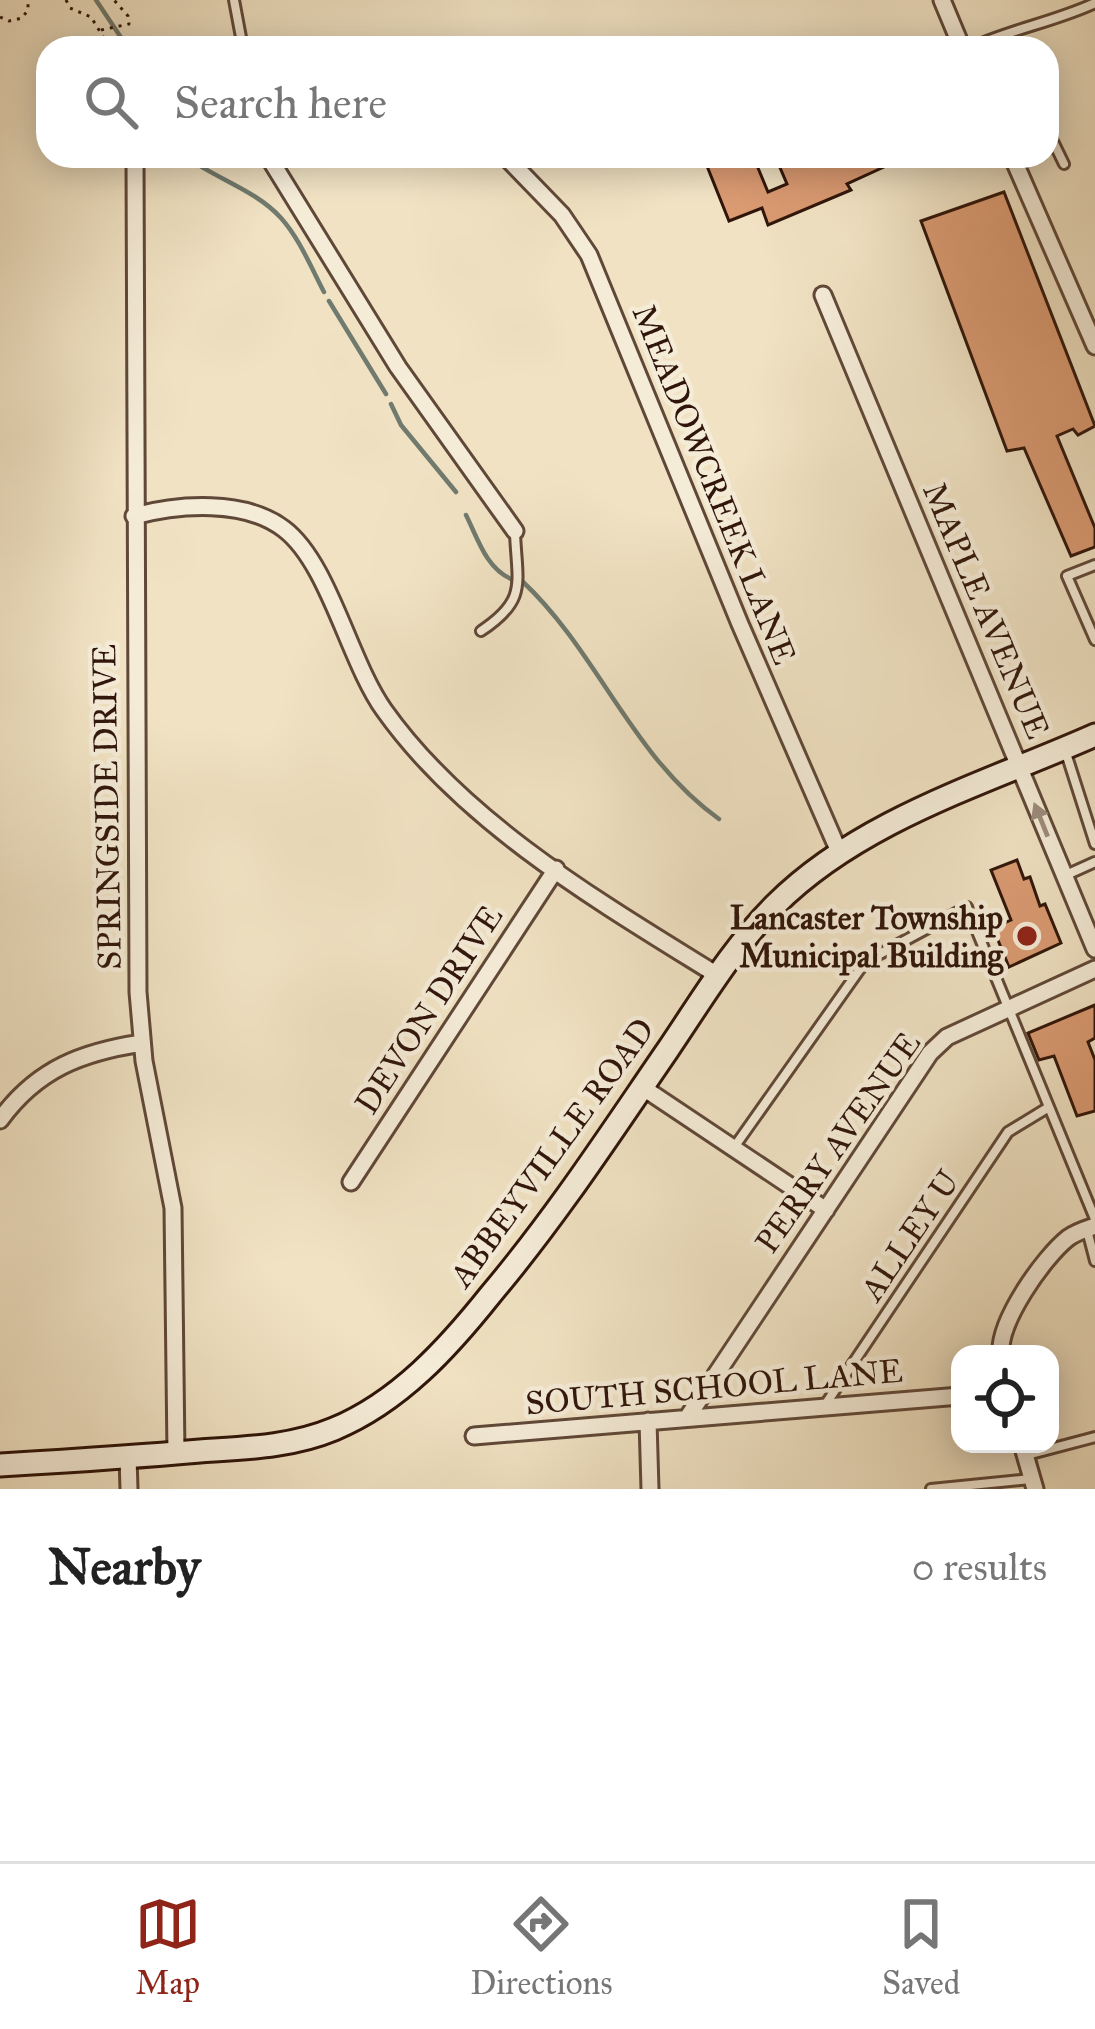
<!DOCTYPE html>
<style>
:root{--surface:#fff;--page:#f2f2f2;--text:#222;--muted:#767676;--line:#e0e0e0;--accent:#8f2418}
body{margin:0;font-family:"IM FELL Great Primer",serif;background:var(--page);color:var(--text)}
.controls{position:absolute;right:36px;bottom:36px;display:grid;overflow:hidden;border-radius:24px;box-shadow:0 6px 30px #0003}
.controls button{width:108px;height:108px;display:grid;place-items:center;padding:0;border:0;border-bottom:3px solid var(--line);background:var(--surface);color:var(--text);font:60px sans-serif}
.list{margin:0;padding:0;list-style:none}
h2{display:flex;justify-content:space-between;align-items:center;height:156px;margin:0;padding:0 48px;font-size:51px}
h2 small{font-size:39px;font-weight:400;color:var(--muted)}
.icon{flex:none;width:66px;height:66px;fill:none;stroke:currentColor;stroke-width:2;stroke-linecap:round;stroke-linejoin:round}
.map{position:relative;flex:none;width:1095px;height:1489px;overflow:hidden}
.search{position:absolute;background:var(--surface);box-shadow:0 6px 30px #0003;left:36px;right:36px;top:36px;height:132px;display:flex;align-items:center;gap:30px;box-sizing:border-box;padding:0 42px;border-radius:36px;color:var(--muted);font-size:45px}
.sheet{height:372px;background:var(--surface)}
nav{display:flex;justify-content:space-around;align-items:center;box-sizing:border-box;height:168px;border-top:3px solid var(--line);background:var(--surface);font-size:33px;color:var(--muted)}
nav a{display:grid;justify-items:center;gap:6px}
nav .on{color:var(--accent)}
.map>svg:first-child{display:block}
.lines{fill:none;stroke-linecap:round;stroke-linejoin:round}
.stream{stroke:#707a6e;stroke-width:4.5}
.building{fill:#da9a72;stroke:#30150a;stroke-width:3}
.lane-casing{stroke:#604838;stroke-width:14}
.street-casing{stroke:#604838;stroke-width:21}
.secondary-casing{stroke:#30150a;stroke-width:27}
.path{stroke:#30150a;stroke-width:3;stroke-dasharray:3 6;stroke-linecap:butt}
.lane{stroke:#f5ecd8;stroke-width:8}
.street{stroke:#f5ecd8;stroke-width:15}
.secondary{stroke:#f5ecd8;stroke-width:21}
.oneway{fill:#9c8b7b}
.poi-dot{fill:#8f2418;stroke:#f5ecd8;stroke-width:4.5}
.labels{text-anchor:middle;stroke-width:9;stroke-linejoin:round;paint-order:stroke}
.street-label{font-size:33px;fill:#30150a;stroke:#f5ecd8}
.poi-label{font-size:33px;font-weight:bold;fill:#30150a;stroke:#f5ecd8;text-anchor:end}
</style>
<div class="map">
<svg width="1095" height="1489" viewBox="0 0 1095 1489">
<rect width="100%" height="100%" fill="#f0e2c3"/>
<filter id="stains"><feTurbulence type="fractalNoise" baseFrequency=".00167" numOctaves="4"/><feColorMatrix values="0 0 0 0 .2 0 0 0 0 .09 0 0 0 0 .02 0 0 0 .5 -.17"/></filter>
<radialGradient id="worn" r=".72"><stop offset=".6" stop-color="#630" stop-opacity="0"/><stop offset="1" stop-color="#630" stop-opacity=".3"/></radialGradient>
<g class="lines">
<path class="stream" d="M96 0 128 48
M185 156C214 178 256 190 281 218 299 238 311 267 324 292
M329 301 386 394
M391 404 401 425 456 492
M466 515C478 539 486 568 511 579
M522 581C599 653 631 756 719 819"/>
</g>
<path class="building" d="M703 156H753L768 192 787 184 775 156H908L847 184 851 190 768 225 762 208 729 221Z
M1004 192 1095 426 1078 435 1073 429 1057 436 1095 528V547L1071 556 1024 448 1007 451 921 221Z
M1017 860 1024 879 1030 877 1040 906 1045 904 1061 943 1009 967 993 928 1011 920 991 870Z
M1095 1005V1038L1088 1042 1095 1060V1111L1077 1116 1054 1056 1039 1060 1028 1033Z"/>
<g class="lines">
<defs>
<path id="lane" d="M234 0 243 48
M970 48C1011 29 1054 22 1095 3
M1047 129 1064 164
M1095 565 1067 576 1095 640
M481 631C528 600 517 583 515 533
M1065 750 1095 844
M1064 876 1095 862
M735 1146 865 962 967 907 1095 1219
M1087 1230 1095 1261
M825 1405 1008 1132 1049 1107
M1027 1455 1095 1437
M931 1489 1030 1479"/>
<path id="street" d="M942 0 962 48
M135 156 138 992 144 1061 173 1208 176 1453
M268 156 398 367 515 531
M505 156 562 215 589 255 740 624 840 854
M1012 156 1095 346
M823 295 1095 949
M134 516C179 504 245 499 284 529 329 563 349 661 384 710 464 823 601 903 717 975
M642 1087 826 1210
M0 1120C37 1069 82 1052 142 1043
M351 1182 556 869
M1001 1354C998 1322 1043 1258 1068 1238 1076 1232 1086 1229 1095 1226
M687 1418 930 1053 947 1037 1095 969
M648 1421 650 1489
M474 1436 960 1396
M1022 1444 1035 1489
M128 1457 129 1489"/>
<path id="secondary" d="M0 1465C67 1461 133 1457 200 1451 245 1448 291 1447 334 1429 399 1402 448 1348 491 1294 556 1217 610 1134 667 1051 701 1001 732 948 775 905 861 819 987 783 1095 735"/>
</defs>
<use href="#lane" class="lane-casing"/>
<use href="#street" class="street-casing"/>
<use href="#secondary" class="secondary-casing"/>
<path class="path" d="M66 0 70 8 91 17 110 48
M0 17 9 21 22 18 28 10V0
M101 30 129 24 128 16 114 0"/>
<use href="#lane" class="lane"/>
<use href="#street" class="street"/>
<use href="#secondary" class="secondary"/>
</g>
<defs><path id="oneway-solid" d="M-6-.8H1V-3.2L6.5 0L1 3.2V.8H-6Z" transform="scale(3)"/></defs>
<use class="oneway" href="#oneway-solid" transform="translate(1041 820) rotate(-112)"/>
<circle class="poi-dot" cx="1027" cy="936" r="12"/>
<g class="labels">
<g class="street-label">
<text transform="translate(715 484) rotate(68)" y="12">MEADOWCREEK LANE</text>
<text transform="translate(987 610) rotate(67)" y="12">MAPLE AVENUE</text>
<text transform="translate(106 807) rotate(-91)" y="12">SPRINGSIDE DRIVE</text>
<text transform="translate(428 1009) rotate(-57)" y="12">DEVON DRIVE</text>
<text transform="translate(837 1142) rotate(-55)" y="12">PERRY AVENUE</text>
<text transform="translate(551 1152) rotate(-54)" y="12">ABBEYVILLE ROAD</text>
<text transform="translate(909 1235) rotate(-56)" y="12">ALLEY U</text>
<text transform="translate(714 1386) rotate(-5)" y="12">SOUTH SCHOOL LANE</text>
</g>
<g class="poi-label">
<text x="1003" y="929">Lancaster Township<tspan x="1003" dy="38">Municipal Building</tspan></text>
</g>
</g>
<rect width="100%" height="100%" filter="url(#stains)"/>
<rect width="100%" height="100%" fill="url(#worn)"/>
</svg>
<div class="controls">
<button><svg class="icon" aria-label="locate" viewBox="0 0 24 24"><circle cx="12" cy="12" r="6"/><path d="M12 2v4M12 18v4M2 12h4M18 12h4"/></svg></button>
</div>
<div class="search"><svg class="icon" aria-label="search" viewBox="0 0 24 24"><circle cx="10" cy="10" r="6"/><path d="M15 15l6 6"/></svg>Search here</div>
</div>
<section class="sheet">
<h2>Nearby<small>0 results</small></h2>
<ul class="list">
</ul>
</section>
<nav>
<a class="on"><svg class="icon" aria-label="map" viewBox="0 0 24 24"><path d="M3 6l6-2 6 2 6-2v14l-6 2-6-2-6 2zM9 4v14M15 6v14"/></svg>Map</a>
<a><svg class="icon" aria-label="directions" viewBox="0 0 24 24"><path d="M12 3l9 9-9 9-9-9zM9 14v-3h6M13 9l2 2-2 2"/></svg>Directions</a>
<a><svg class="icon" aria-label="saved" viewBox="0 0 24 24"><path d="M7 4h10v16l-5-4-5 4z"/></svg>Saved</a>
</nav>
